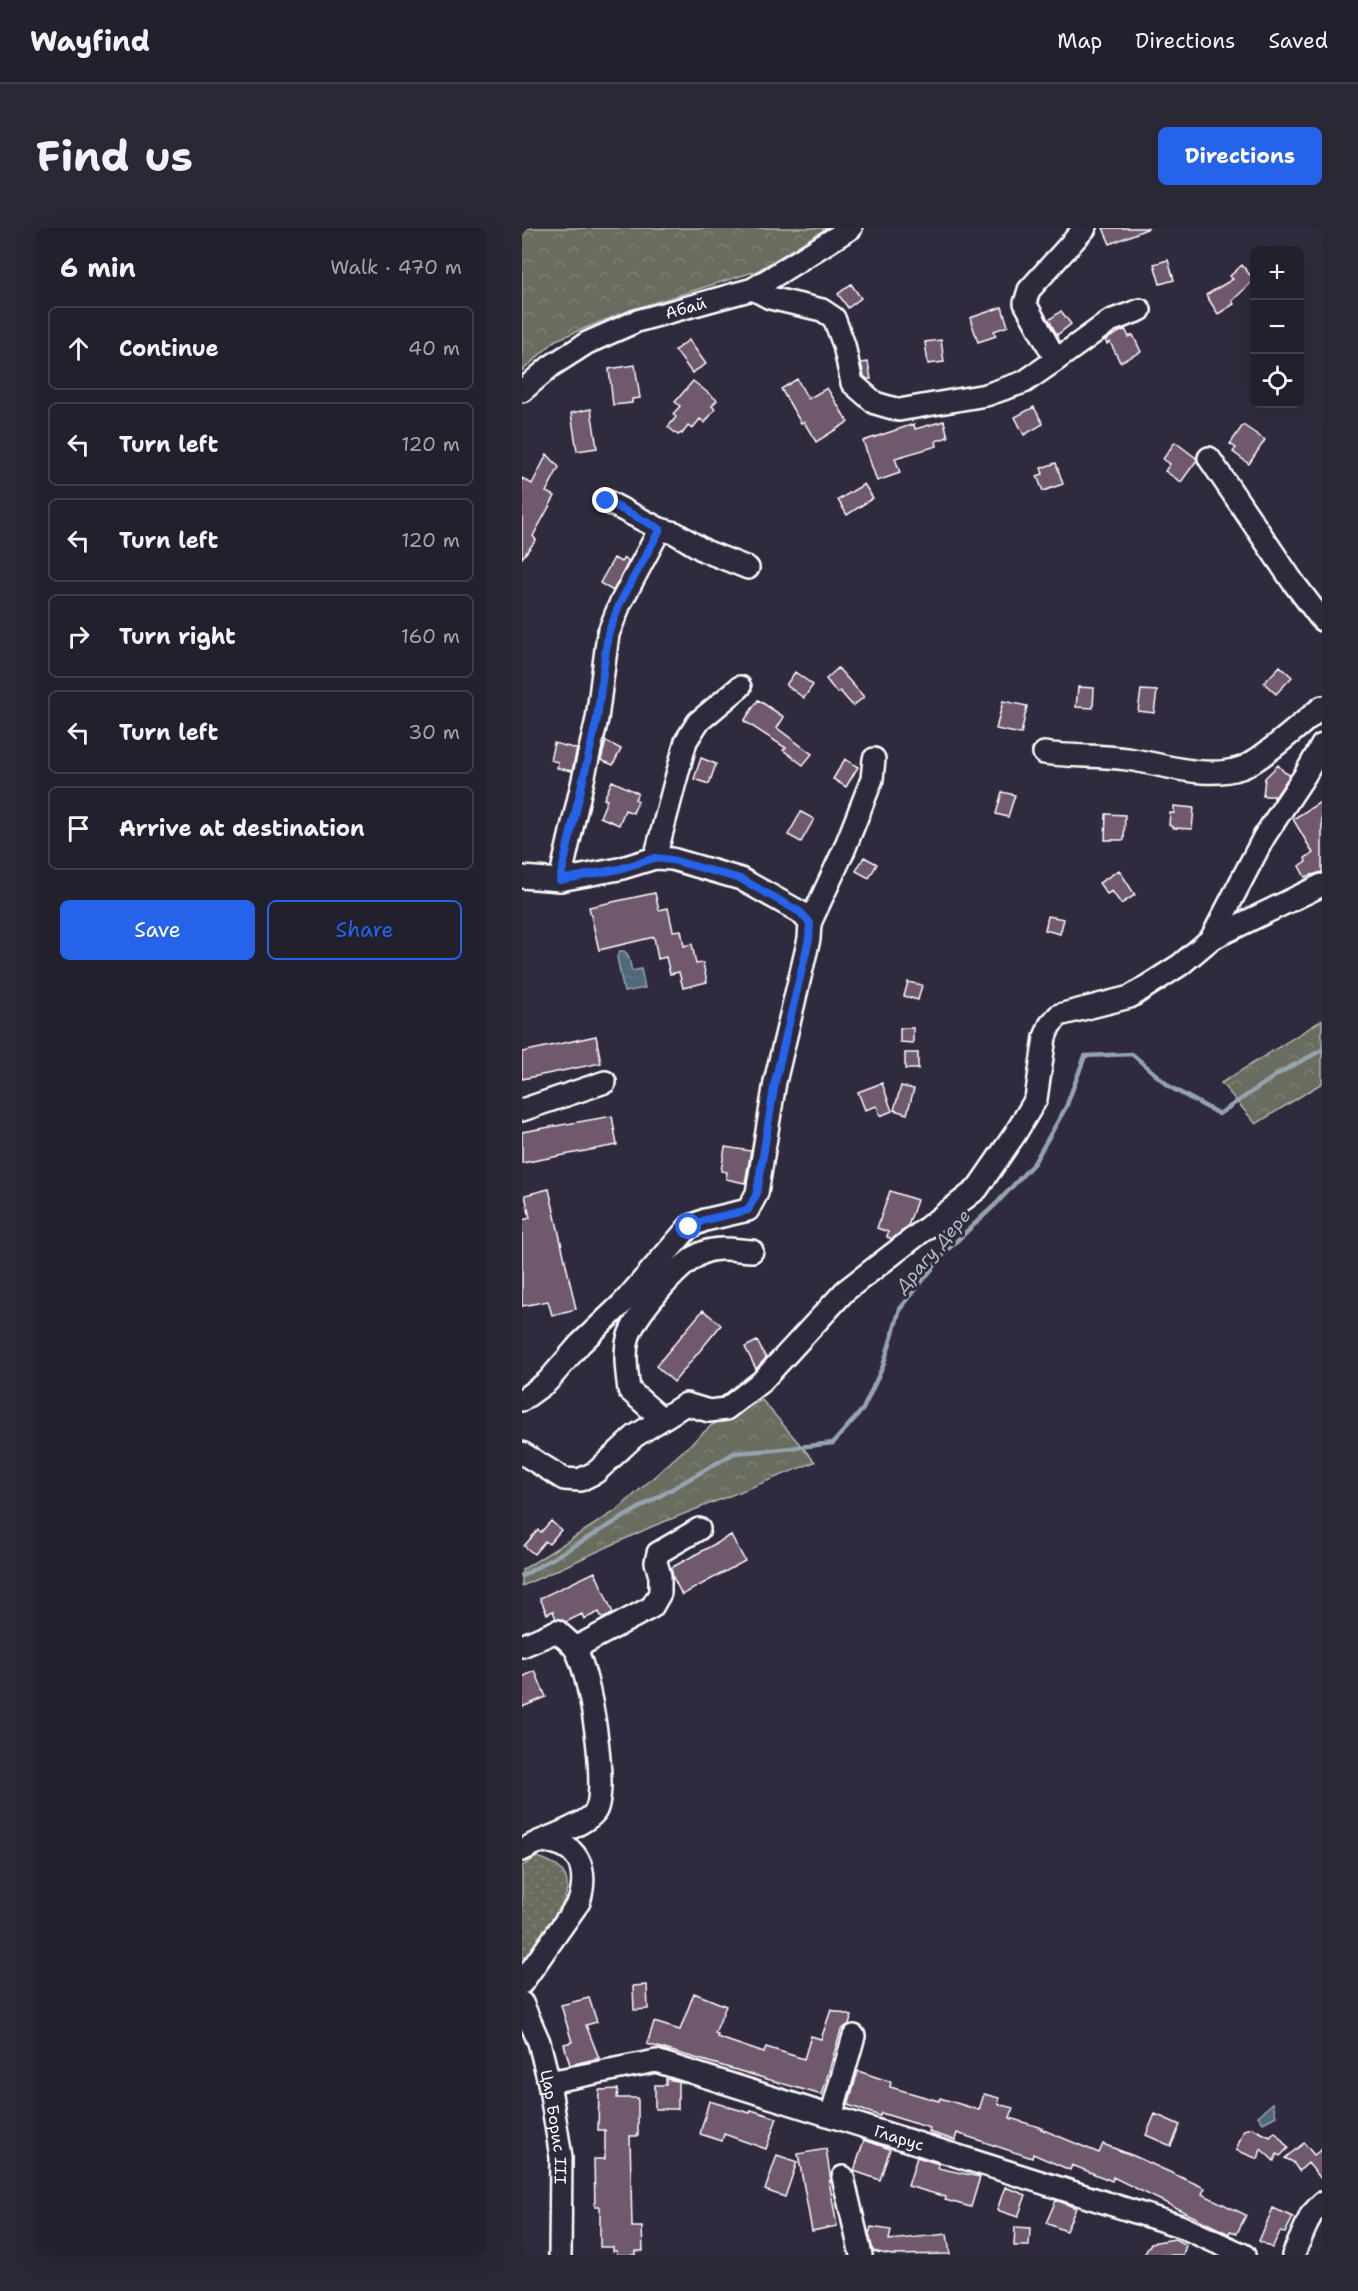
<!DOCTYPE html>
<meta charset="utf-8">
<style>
:root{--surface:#23202e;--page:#2b2836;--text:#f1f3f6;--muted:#a3a3aa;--line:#403e4a;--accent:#2563eb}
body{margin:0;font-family:"Shantell Sans",sans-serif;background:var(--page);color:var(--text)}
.controls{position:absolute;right:18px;top:18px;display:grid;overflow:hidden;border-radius:9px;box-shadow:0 6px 24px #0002}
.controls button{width:54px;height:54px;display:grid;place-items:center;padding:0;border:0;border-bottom:2px solid var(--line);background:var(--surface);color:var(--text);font:30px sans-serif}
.stop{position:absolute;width:18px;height:18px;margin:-14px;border:4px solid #2563eb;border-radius:50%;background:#fff}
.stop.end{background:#2563eb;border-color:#fff;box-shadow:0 2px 6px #0008}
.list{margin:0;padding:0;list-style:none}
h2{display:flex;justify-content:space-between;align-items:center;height:78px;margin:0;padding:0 24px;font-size:26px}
h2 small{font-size:20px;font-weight:400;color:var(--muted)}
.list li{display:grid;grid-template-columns:39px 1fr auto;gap:18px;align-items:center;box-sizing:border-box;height:84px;margin:0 12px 12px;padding:0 12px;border:2px solid var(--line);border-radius:9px}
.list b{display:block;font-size:22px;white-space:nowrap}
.list em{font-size:20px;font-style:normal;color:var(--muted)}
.actions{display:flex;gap:12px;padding:18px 24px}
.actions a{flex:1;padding:14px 0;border:2px solid var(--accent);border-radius:9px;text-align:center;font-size:21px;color:var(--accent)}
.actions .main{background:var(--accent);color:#fff}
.icon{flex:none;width:33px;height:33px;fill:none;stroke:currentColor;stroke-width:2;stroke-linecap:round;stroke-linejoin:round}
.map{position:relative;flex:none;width:800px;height:2027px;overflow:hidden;border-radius:9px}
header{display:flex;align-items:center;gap:36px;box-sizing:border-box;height:84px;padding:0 30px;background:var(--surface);border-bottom:2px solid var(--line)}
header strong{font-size:28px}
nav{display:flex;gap:33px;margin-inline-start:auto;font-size:21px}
.intro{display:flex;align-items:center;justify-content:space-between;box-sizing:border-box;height:144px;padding:0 36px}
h1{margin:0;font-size:42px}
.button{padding:15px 27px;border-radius:9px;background:var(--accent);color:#fff;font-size:21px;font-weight:700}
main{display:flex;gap:36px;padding:0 36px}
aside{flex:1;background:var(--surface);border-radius:9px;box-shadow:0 6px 24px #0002}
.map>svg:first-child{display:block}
.green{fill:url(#green-dots);stroke:#b3b6b0;stroke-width:1.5}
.forest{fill:url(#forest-crowns);stroke:#b3b6b0;stroke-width:1.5}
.water{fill:url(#water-ripples);stroke:#96a4af;stroke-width:1.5}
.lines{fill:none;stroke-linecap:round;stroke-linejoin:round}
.stream{stroke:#96a4af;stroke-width:4.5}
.building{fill:#70596d;stroke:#fff;stroke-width:1.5}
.minor-casing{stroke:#fff;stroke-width:26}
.minor{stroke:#2f2a3d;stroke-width:21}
.route{stroke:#2563eb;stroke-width:8}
.labels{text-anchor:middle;stroke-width:6;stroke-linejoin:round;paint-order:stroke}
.street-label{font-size:16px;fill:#fff;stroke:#2f2a3d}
.water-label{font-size:18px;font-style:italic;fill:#b0bbc3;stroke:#2f2a3d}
</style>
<header>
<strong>Wayfind</strong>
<nav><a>Map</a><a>Directions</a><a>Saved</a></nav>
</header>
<div class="intro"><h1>Find us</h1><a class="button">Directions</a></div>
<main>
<aside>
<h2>6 min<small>Walk · 470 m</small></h2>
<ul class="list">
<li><svg class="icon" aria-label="ahead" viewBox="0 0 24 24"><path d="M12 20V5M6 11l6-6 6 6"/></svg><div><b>Continue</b></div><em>40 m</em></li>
<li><svg class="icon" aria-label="left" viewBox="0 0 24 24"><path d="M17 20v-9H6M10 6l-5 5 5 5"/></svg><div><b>Turn left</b></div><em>120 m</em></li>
<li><svg class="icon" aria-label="left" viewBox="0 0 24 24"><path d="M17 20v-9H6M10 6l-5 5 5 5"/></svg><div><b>Turn left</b></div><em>120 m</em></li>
<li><svg class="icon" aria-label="right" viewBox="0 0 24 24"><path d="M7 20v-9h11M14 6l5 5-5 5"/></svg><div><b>Turn right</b></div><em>160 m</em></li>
<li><svg class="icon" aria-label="left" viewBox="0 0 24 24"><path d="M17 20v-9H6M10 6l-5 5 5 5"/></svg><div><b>Turn left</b></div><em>30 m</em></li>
<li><svg class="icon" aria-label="arrive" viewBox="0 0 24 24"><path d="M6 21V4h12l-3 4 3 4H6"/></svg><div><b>Arrive at destination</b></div></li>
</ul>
<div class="actions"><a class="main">Save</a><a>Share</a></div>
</aside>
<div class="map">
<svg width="800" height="2027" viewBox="0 0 800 2027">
<defs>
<pattern id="green-dots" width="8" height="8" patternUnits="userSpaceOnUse" patternTransform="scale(1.5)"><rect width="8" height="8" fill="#676d60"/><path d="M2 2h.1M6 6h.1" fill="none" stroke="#7e8378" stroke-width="1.8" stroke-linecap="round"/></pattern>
<pattern id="forest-crowns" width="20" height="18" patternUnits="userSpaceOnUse" patternTransform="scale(1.5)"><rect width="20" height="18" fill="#676d60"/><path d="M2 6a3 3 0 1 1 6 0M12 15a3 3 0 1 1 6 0" fill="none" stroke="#7e8378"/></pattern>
<pattern id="water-ripples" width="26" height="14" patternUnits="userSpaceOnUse" patternTransform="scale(1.5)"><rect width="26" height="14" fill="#50677a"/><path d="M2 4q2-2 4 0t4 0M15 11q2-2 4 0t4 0" fill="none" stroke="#6a7e8e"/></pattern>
</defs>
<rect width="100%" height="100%" fill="#2f2a3d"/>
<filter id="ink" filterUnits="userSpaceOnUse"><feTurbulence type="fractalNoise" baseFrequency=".0167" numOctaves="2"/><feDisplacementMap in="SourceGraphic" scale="12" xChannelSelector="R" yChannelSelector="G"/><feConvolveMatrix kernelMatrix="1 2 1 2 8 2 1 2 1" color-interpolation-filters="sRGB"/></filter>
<g filter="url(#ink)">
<path class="green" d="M15 1629C79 1647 25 1698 2 1731L0 1727V1638Z"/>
<path class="forest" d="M0 0H305L235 43 108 82 34 112 0 143Z
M800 792V855L734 896 699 855Z
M240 1172 293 1234 129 1299 0 1358V1342L95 1282 190 1197Z"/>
<path class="water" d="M98 723H102L106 727 110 743 119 741 123 760 102 764 95 729Z
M751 1875 754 1888 741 1895 736 1888Z"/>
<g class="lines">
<path class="stream" d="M0 1348 212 1225 252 1222 311 1215 341 1181 361 1138 378 1081 425 1022 475 975 512 935 544 879 563 828 610 826 648 859 697 886 759 844 800 822"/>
</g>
<path class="building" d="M581 0H627L588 16Z
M646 32 652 52 638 56 632 36Z
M720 37 732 52 710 73 712 76 696 86 684 67 711 51 708 48Z
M329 56 339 70 326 80 316 66Z
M480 79 486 98 472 103 474 108 456 114 448 90Z
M539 83 549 96 535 107 527 92Z
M603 101 607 109 611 107 619 124 598 134 588 114 585 116 583 112Z
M167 112 184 136 170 145 153 122Z
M419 112 422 134 406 136 403 114Z
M346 134 349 151H345L342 148 339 135Z
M113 137 118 170 110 171V175L91 177 87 141Z
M275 151 286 171 305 160 326 194 294 214 282 194 279 195 259 161Z
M171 153 195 172 190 178 193 181 183 195 178 191 170 201 166 198 160 206 159 205 156 207 146 199 154 189 151 186 158 178 153 174Z
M512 179 521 196 502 207 493 189Z
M69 181 75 220 55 223 49 185Z
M422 193 426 209 414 213 415 218 373 230 378 245 355 253 341 213 392 196 393 201Z
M721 197 743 212 727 236 711 224 714 220 708 216Z
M653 214 674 230 675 232 659 254 643 243 648 236 641 231Z
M25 226 37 239 24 264 33 268 11 308 14 312 0 330V250L10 256Z
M534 235 541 256 521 263 515 248 521 246 519 240Z
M342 256 351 270 325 287 316 272Z
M92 330 99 334 102 330 107 333 91 363 78 355Z
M758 438 770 449 754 466 742 455Z
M316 440 342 469 331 478 318 463 315 465 304 451Z
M273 444 291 457 282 470 264 457Z
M556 459 572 460 571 480 554 479Z
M619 462 635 463 632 485 616 483Z
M236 472 262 489 255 500 290 526 281 537 261 522 264 520 222 493Z
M481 473 505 478 499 506 474 501Z
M84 513 99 521 91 537 79 532Z
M32 515 55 521 50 543 35 540 36 534 28 532Z
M179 530 194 536 187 556 172 551Z
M323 531 336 539 324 559 311 551Z
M756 537 762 544 768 547 752 571V568H741L743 550Z
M90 553 116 565 113 571 116 573 111 585 103 582 97 597 78 589 85 572 82 571Z
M480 564 493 567 486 589 474 586Z
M800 573V644L783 649 777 638 784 634 783 630 791 625 771 591Z
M652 578 672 580 670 601 652 600 647 597 648 585H652Z
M279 584 292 591 279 614 266 607Z
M584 586 603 587 602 612H583Z
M342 629 355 636 347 650 334 643Z
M597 642 613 667 599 676 590 663 585 666 577 655Z
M133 665 137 682 146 680 151 703 159 702 162 718 170 716 174 736 181 735 185 754 161 760 157 744 148 746 144 729 136 731 132 709 77 722 67 679Z
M526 688 542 691 538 706 523 702Z
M386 754 400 757 396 772 382 768Z
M378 800H391V815L378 814Z
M74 808 79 835 0 851V824Z
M383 825H396V841H383Z
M360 855 370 883 358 888 355 878 343 882 336 864Z
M379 858 392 861 385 886 372 882Z
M90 888 95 917 0 935V904Z
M203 919 229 923 223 955 204 951 205 944 199 943Z
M27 961 54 1081 30 1087 26 1073 0 1078V992L8 990 3 967Z
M368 963 395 972 386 998 370 1011 365 1009 366 1004 355 1000Z
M181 1082 199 1097 152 1154 134 1138Z
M235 1113 244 1130 234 1141 223 1119Z
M29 1293 39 1302 27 1316 23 1313 12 1326 2 1318 16 1302 19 1304Z
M209 1307 223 1333 160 1367 151 1349 149 1340Z
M73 1344 91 1385 80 1390 77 1384 62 1391 60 1386 44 1394 34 1391 31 1383 25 1386 18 1370Z
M13 1443 24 1469 0 1479V1449Z
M125 1757 126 1781 112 1782 111 1758Z
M172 1765 204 1778 193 1805 196 1806 195 1809 242 1825 244 1819 282 1831 289 1808 299 1811 309 1782 330 1788 327 1796 319 1802 300 1867 125 1816 132 1794 158 1802Z
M67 1770 75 1794 64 1797 77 1830 48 1837 42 1816 50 1814 39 1777Z
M336 1843 369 1854 368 1859 417 1873 418 1870 457 1882 462 1866 477 1870 476 1876 491 1880 488 1890 520 1900 519 1901 577 1925 581 1916 612 1928 683 1960 680 1966 724 1987 715 2005 708 2003 707 2006 591 1949 590 1953 550 1937 548 1942 511 1926 510 1930 435 1905 433 1912 407 1904 408 1900 359 1885 358 1888 326 1877Z
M144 1851 156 1853V1881H133V1857H144Z
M96 1861 95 1870H116V1908H108L110 1999H120L121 2023H113V2027H95V2023H91V2019H78V1979H73L72 1931H83V1902H76L77 1862Z
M187 1873 228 1885 229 1882 255 1890 244 1921 202 1906 200 1913 178 1906Z
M633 1886 658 1897 649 1918 624 1907Z
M730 1900 748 1909 753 1904 766 1920 758 1928 755 1926 752 1933 739 1921 736 1931 714 1922 722 1902Z
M342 1912 368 1921 358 1952 332 1943Z
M782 1915 792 1927 800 1921V1952L786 1935 777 1943 771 1934 763 1930Z
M304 1921 309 1953H307L315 1998 290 2003 276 1926Z
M255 1927 275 1934 263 1969 243 1962Z
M395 1929 417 1936 416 1940 458 1949 449 1979 423 1972 424 1969 386 1958Z
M483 1959 504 1967 496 1989 475 1982Z
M534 1972 554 1980 544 2003 524 1995Z
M751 1980 771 1989 763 2005 758 2004 750 2020 737 2013Z
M349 1999 369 2002 367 2012 425 2006 428 2026 370 2027 351 2023 347 2006Z
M493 1999 508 2000 507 2018H492Z
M653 2011 664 2017 661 2027H622L629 2015Z"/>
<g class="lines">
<defs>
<g id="minor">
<path d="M231 61 248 70 300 82 312 90 322 117 330 155 353 175 377 182 464 167 502 154 534 132 503 75 507 62 563 0"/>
<path d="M534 132 588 93 618 82"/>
<path id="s1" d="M0 163 29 138 65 115 115 93 231 61 329 0"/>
<path d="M687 230 771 354 800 392"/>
<path d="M84 273 138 301 153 305 183 323 226 340"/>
<path d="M522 525C549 529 578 527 605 531 641 536 683 552 719 540 739 533 781 494 800 479"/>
<path d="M133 630 164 513 176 494 218 459"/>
<path d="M0 649 38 652 97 641 133 630 150 631 219 651 278 684 288 695 287 711 253 854 235 965 226 982 183 992 167 999 101 1075 58 1116 25 1154 0 1172"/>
<path d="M38 652 75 491 86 406 98 376 138 301"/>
<path d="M288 695 322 622 350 551 352 531"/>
<path d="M689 711 742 609 783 547 800 517"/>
<path d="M0 882 83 854"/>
<path d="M139 1190 107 1162C105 1146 102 1127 106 1111 112 1087 157 1036 180 1025 195 1018 215 1022 230 1023"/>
<path d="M0 1225 42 1251 58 1252 74 1244 113 1208 164 1176 187 1183 204 1181 240 1153 323 1063 455 961 493 906 514 871 523 809 528 797 537 787 608 769 658 737 689 711 800 657"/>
<path d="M0 1418 35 1403C40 1408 47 1413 52 1419 68 1441 87 1563 73 1584 64 1596 30 1608 16 1614"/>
<path d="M53 1420 130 1379 138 1365V1348L134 1334 136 1325 177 1301"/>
<path d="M0 1622C5 1620 12 1615 18 1614 57 1612 67 1642 57 1674L0 1755"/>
<path id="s2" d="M0 1775 17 1814 27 1854 39 1929 38 2027"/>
<path id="s3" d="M27 1854 134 1833 658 1998 722 2027"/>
<path d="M309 1888 332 1808"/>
<path d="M321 1949 339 2027"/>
<path d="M771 2027 789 1987 800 1975"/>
</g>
</defs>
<use href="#minor" class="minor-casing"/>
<use href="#minor" class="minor"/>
</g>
</g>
<g class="lines" filter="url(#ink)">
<path class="route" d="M84 273 138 301 98 375 86 406 75 491 38 652 97 641 133 630 150 632 219 651 278 684 288 695 287 711 253 854 235 965 226 982 183 992 167 999"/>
</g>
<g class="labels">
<g class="street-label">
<text dy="6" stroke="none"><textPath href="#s1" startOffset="186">Абай</textPath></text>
<text dy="6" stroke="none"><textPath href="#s2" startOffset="129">Цар Борис III</textPath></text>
<text dy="6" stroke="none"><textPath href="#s3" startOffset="364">Гларус</textPath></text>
</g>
<g class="water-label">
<text transform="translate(411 1023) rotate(-49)" y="6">Драгу Дере</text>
</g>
</g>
</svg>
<div class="controls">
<button>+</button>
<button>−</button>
<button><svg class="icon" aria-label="locate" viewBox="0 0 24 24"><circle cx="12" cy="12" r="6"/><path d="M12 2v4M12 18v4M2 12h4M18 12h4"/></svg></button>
</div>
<div class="stop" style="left:167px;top:999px"></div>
<div class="stop end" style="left:84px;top:273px"></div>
</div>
</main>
